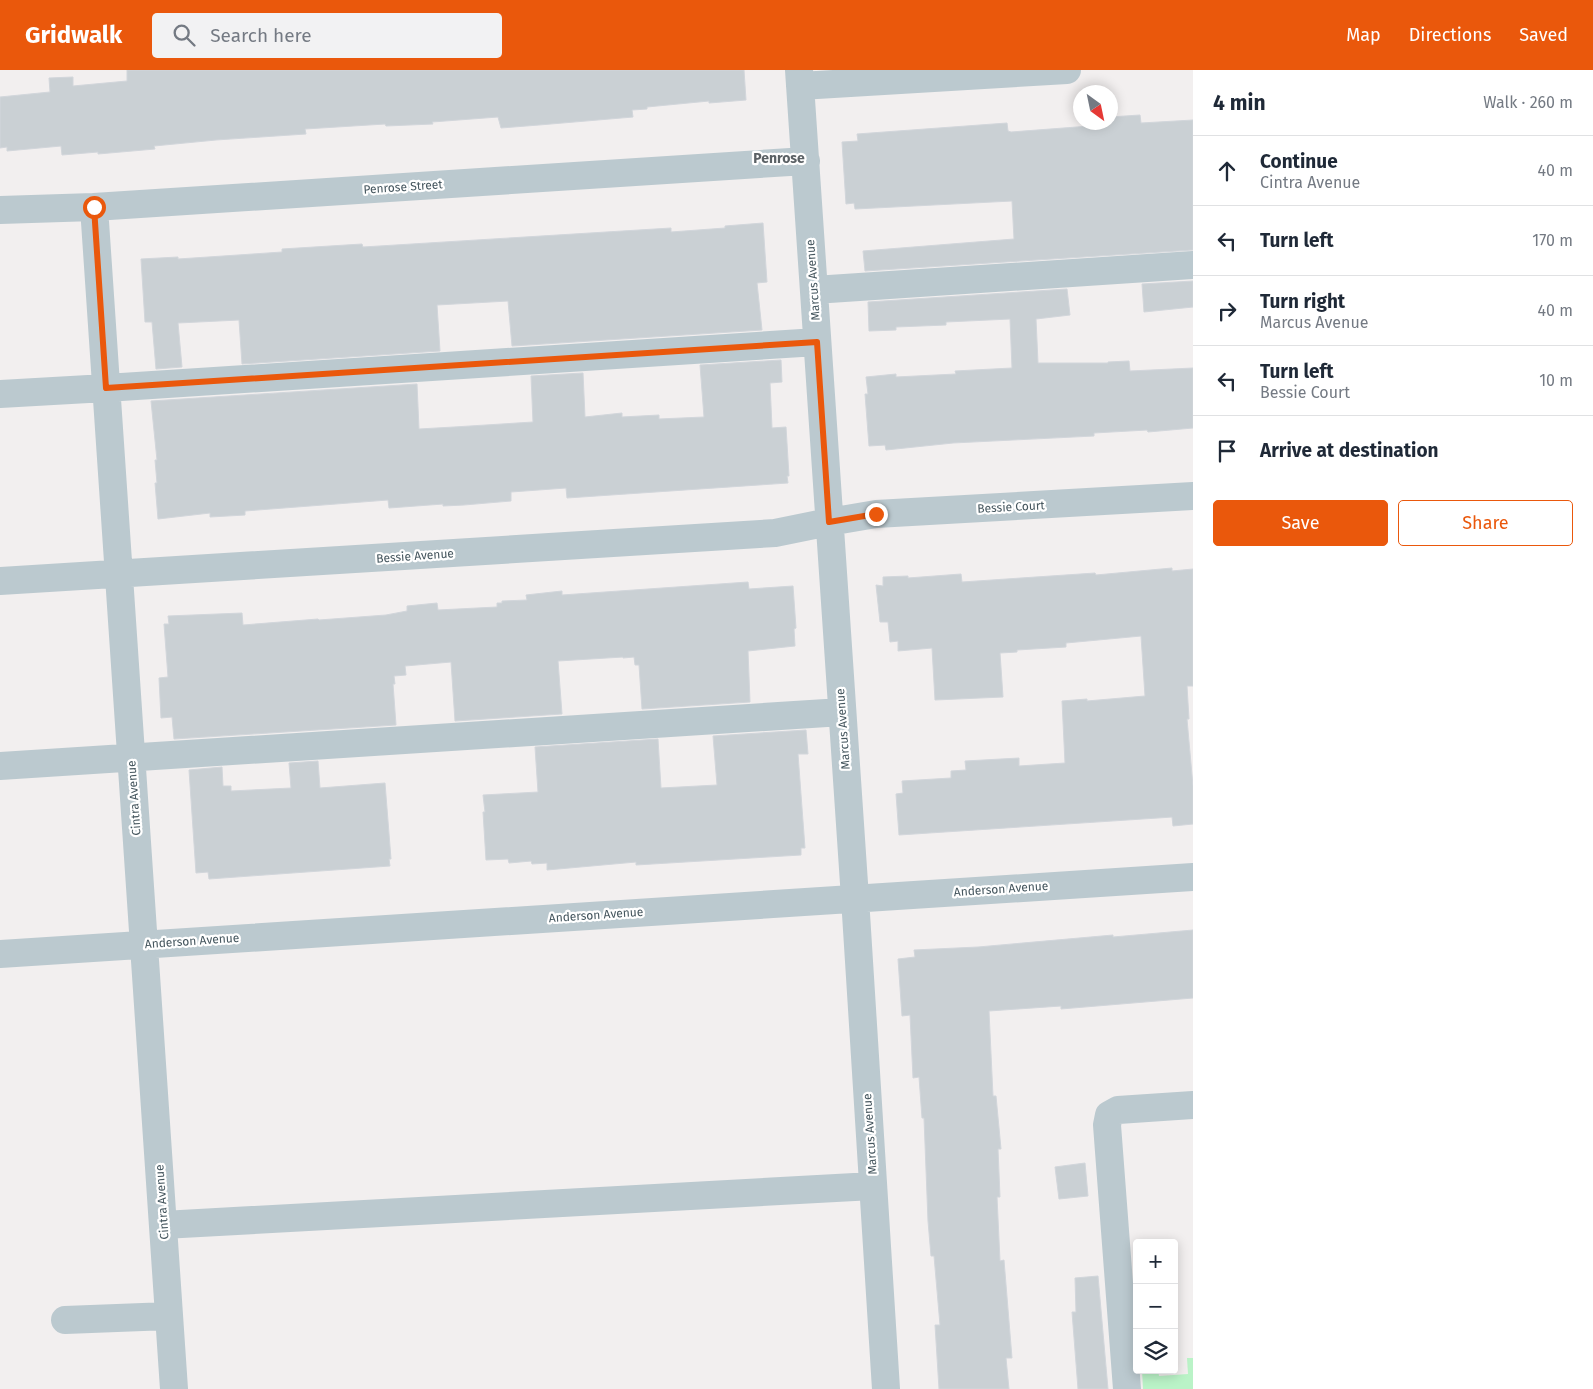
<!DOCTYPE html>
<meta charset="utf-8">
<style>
:root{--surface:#fff;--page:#f2f2f3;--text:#1f2937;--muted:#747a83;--line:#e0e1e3;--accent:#ea580c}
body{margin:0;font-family:"Fira Sans",sans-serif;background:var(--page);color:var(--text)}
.controls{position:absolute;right:15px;bottom:15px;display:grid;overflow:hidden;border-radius:5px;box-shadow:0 2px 12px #0003}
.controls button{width:45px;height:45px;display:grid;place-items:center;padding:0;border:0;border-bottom:1px solid var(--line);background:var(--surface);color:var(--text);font:25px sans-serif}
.compass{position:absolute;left:1073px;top:15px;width:45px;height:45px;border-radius:50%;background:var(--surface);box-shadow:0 2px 12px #0003;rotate:147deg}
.stop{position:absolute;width:15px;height:15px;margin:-11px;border:4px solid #ea580c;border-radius:50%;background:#fff}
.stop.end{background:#ea580c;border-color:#fff;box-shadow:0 1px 5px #0008}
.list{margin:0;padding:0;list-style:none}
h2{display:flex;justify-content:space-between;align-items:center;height:65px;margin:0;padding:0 20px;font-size:21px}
h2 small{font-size:16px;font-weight:400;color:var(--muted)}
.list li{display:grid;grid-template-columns:32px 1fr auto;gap:15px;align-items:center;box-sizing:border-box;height:70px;padding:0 20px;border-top:1px solid var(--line)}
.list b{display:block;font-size:19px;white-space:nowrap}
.list p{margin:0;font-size:16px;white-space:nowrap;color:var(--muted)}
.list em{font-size:16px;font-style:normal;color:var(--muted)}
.actions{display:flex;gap:10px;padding:15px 20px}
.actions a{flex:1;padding:11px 0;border:1px solid var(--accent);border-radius:5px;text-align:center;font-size:18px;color:var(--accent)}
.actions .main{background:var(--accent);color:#fff}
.icon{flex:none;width:28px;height:28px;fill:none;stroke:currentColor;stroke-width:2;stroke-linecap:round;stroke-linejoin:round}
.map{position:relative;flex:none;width:1193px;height:1319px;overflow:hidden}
header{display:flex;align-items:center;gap:30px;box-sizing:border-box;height:70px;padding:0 25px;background:var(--accent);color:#fff}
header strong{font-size:24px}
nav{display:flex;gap:28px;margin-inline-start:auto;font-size:18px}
.search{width:350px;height:45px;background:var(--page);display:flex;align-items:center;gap:12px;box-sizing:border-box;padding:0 18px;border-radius:5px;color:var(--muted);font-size:19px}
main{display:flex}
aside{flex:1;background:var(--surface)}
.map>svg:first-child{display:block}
.green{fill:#baf3c7}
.building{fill:#cad0d4;stroke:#d2d6db}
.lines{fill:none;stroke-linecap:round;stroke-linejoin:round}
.minor{stroke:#bbc9cf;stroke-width:28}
.route{stroke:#ea580c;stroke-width:6}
.labels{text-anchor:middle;stroke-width:4.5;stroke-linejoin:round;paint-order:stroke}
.street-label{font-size:12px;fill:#45565e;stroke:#fff}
.neighbourhood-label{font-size:14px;font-weight:bold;fill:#5b6165;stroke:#fff}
</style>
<header>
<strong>Gridwalk</strong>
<div class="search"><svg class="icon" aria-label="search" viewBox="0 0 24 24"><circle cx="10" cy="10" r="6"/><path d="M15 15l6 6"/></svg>Search here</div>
<nav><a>Map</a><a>Directions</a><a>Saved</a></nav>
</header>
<main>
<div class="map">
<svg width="1193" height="1319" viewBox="0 0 1193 1319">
<rect width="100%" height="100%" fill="#f2efef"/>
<path class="green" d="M1187 1288H1193V1319H1143L1142 1300H1158L1159 1306 1188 1304Z"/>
<path class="building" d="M127 0H744L746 30 709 33V31L647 37V39L632 40 633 47 539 55 501 58 498 47 432 52 433 54 386 56 385 54 305 59 306 64 216 70 154 76 155 79 98 84V82L62 85 61 76 7 81V77L0 78V27L50 22 49 8 73 7V16L127 11Z
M1140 45 1141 53 1193 50V180L865 201 863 181 1014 169 1012 131 855 139 854 133 846 134 842 72 858 71 857 64 1007 53 1008 61 1011 62 1103 55 1106 54V52H1110V47Z
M763 153 767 212 757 213 762 260 512 276 508 231 437 235 440 281 242 294 239 250 178 253 182 297 156 299 152 252H145L141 189 178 187V189L238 185 282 182V179L362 174 363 177 671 158V162L725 158V156Z
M1193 211V237L1144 242 1142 214Z
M1067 219 1070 245 1036 249 1038 293H1108V292L1129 291 1130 301 1193 298V358L1148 362 1147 360 1094 363V366L953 373 886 380 885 375 869 376 865 324H868L866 307 896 304V307L956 304 955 301 1012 298 1010 249 946 252V255L896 257V260L869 261 868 232Z
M781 290 782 312 770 313 772 358 786 357 789 406H787L788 413 567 428 566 418 511 422V431L464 435 443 436V434L389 438 388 430 245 441V445L210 447V443L158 449 155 413H157L155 390H157L151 331 417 314 419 359 454 357 533 352 531 306 583 303 585 347 622 343V347L659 345V349L704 347 700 295Z
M1172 498V501L1193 499V616H1187L1189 649H1187L1193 716V754L1173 756 1172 747 1158 748 899 765 896 724 903 723 902 711 951 708V701L966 700 965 691 1019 688V696L1065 693 1062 631 1087 629V631L1145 626 1141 566 1066 573V577L1017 580V582L1000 583 1003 627 935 630 932 578 898 581V571L890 572 888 552H880L876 515 883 516V507L908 506V508L961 504 962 512 1095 503 1096 505Z
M748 512 749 519 793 516 796 558 794 559 795 576 748 581 750 632 642 639 639 595H635L634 587 623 588V587L558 591 562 644 455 651 451 592 405 596 406 605 394 606 395 614H393L396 655 174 669 172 647 161 648 159 608 168 607 164 554H169L168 546 242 543 243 555 318 549 319 550 386 545 407 541V536L437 533 438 540 497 537V533H502V531L527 530 526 525 562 521V525Z
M806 660 808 684H798L805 778H801V785L636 795V792L547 800V793L532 794 531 791 509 793 508 789 486 790 483 742H485L483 725 538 722 535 677 658 669 661 718 717 715 713 666Z
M318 691 320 718 385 713 391 789H389L390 796 209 809 208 802 196 803 189 700 222 697 223 716H231V721L291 718 289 693Z
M1193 860V928L1061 939V936L989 941 993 1026H996L1001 1079H998L1000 1127H997L1000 1191 1004 1190 1012 1288H1006L1009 1319H939L935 1255H940L934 1186H931L928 1151 924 1048H922L919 1007 913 1008 910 945 902 946 898 889 915 887 914 880 978 877 1113 865V867Z
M1085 1093 1088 1126 1059 1129 1055 1097Z
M1098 1206 1108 1319H1078L1072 1242H1076L1075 1208Z"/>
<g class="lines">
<path class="minor" d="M799 0 855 828 886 1319
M800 16 1067 0
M94 137C119 531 149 925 174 1319
M0 140 94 137 806 91
M814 220 1193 195
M0 324 106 318 817 272
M0 511 775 463 829 452 876 444 1193 426
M0 696 842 642
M0 884 1193 807
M163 1155 873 1116
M65 1250 169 1246
M1127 1319 1107 1055 1109 1045 1118 1040 1193 1035"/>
</g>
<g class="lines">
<path class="route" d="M94 137 106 318 817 272 829 452 876 444"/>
</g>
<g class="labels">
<g class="street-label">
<text transform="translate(403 117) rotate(-4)" y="4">Penrose Street</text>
<text transform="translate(813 210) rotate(-94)" y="4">Marcus Avenue</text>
<text transform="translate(1011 437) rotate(-3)" y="4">Bessie Court</text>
<text transform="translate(415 486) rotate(-4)" y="4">Bessie Avenue</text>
<text transform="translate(843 659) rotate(-94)" y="4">Marcus Avenue</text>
<text transform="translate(134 728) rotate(-94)" y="4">Cintra Avenue</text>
<text transform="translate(1001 819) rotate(-4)" y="4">Anderson Avenue</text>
<text transform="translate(596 845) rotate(-4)" y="4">Anderson Avenue</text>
<text transform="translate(192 871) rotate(-4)" y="4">Anderson Avenue</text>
<text transform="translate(870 1064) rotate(-94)" y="4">Marcus Avenue</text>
<text transform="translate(162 1132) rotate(-94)" y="4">Cintra Avenue</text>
</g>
<g class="neighbourhood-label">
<text x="779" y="93">Penrose</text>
</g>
</g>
</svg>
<div class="controls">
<button>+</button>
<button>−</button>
<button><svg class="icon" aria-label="layers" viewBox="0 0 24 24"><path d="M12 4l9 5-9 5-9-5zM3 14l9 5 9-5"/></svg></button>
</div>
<svg class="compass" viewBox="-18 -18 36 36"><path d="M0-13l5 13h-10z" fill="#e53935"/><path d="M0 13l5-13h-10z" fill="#747a83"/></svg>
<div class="stop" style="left:94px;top:137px"></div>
<div class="stop end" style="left:876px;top:444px"></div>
</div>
<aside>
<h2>4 min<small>Walk · 260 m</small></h2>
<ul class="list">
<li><svg class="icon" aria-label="ahead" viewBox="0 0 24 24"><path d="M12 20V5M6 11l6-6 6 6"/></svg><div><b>Continue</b><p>Cintra Avenue</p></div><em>40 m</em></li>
<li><svg class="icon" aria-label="left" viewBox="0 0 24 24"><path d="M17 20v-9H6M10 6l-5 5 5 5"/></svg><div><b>Turn left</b></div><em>170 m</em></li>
<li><svg class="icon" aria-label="right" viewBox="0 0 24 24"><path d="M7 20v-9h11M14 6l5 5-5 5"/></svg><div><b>Turn right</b><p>Marcus Avenue</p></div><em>40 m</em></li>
<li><svg class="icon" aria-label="left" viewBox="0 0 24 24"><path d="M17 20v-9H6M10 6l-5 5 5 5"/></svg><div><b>Turn left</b><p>Bessie Court</p></div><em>10 m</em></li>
<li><svg class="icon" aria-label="arrive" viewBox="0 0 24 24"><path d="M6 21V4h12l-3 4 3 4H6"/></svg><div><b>Arrive at destination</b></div></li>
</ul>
<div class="actions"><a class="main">Save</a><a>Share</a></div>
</aside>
</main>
